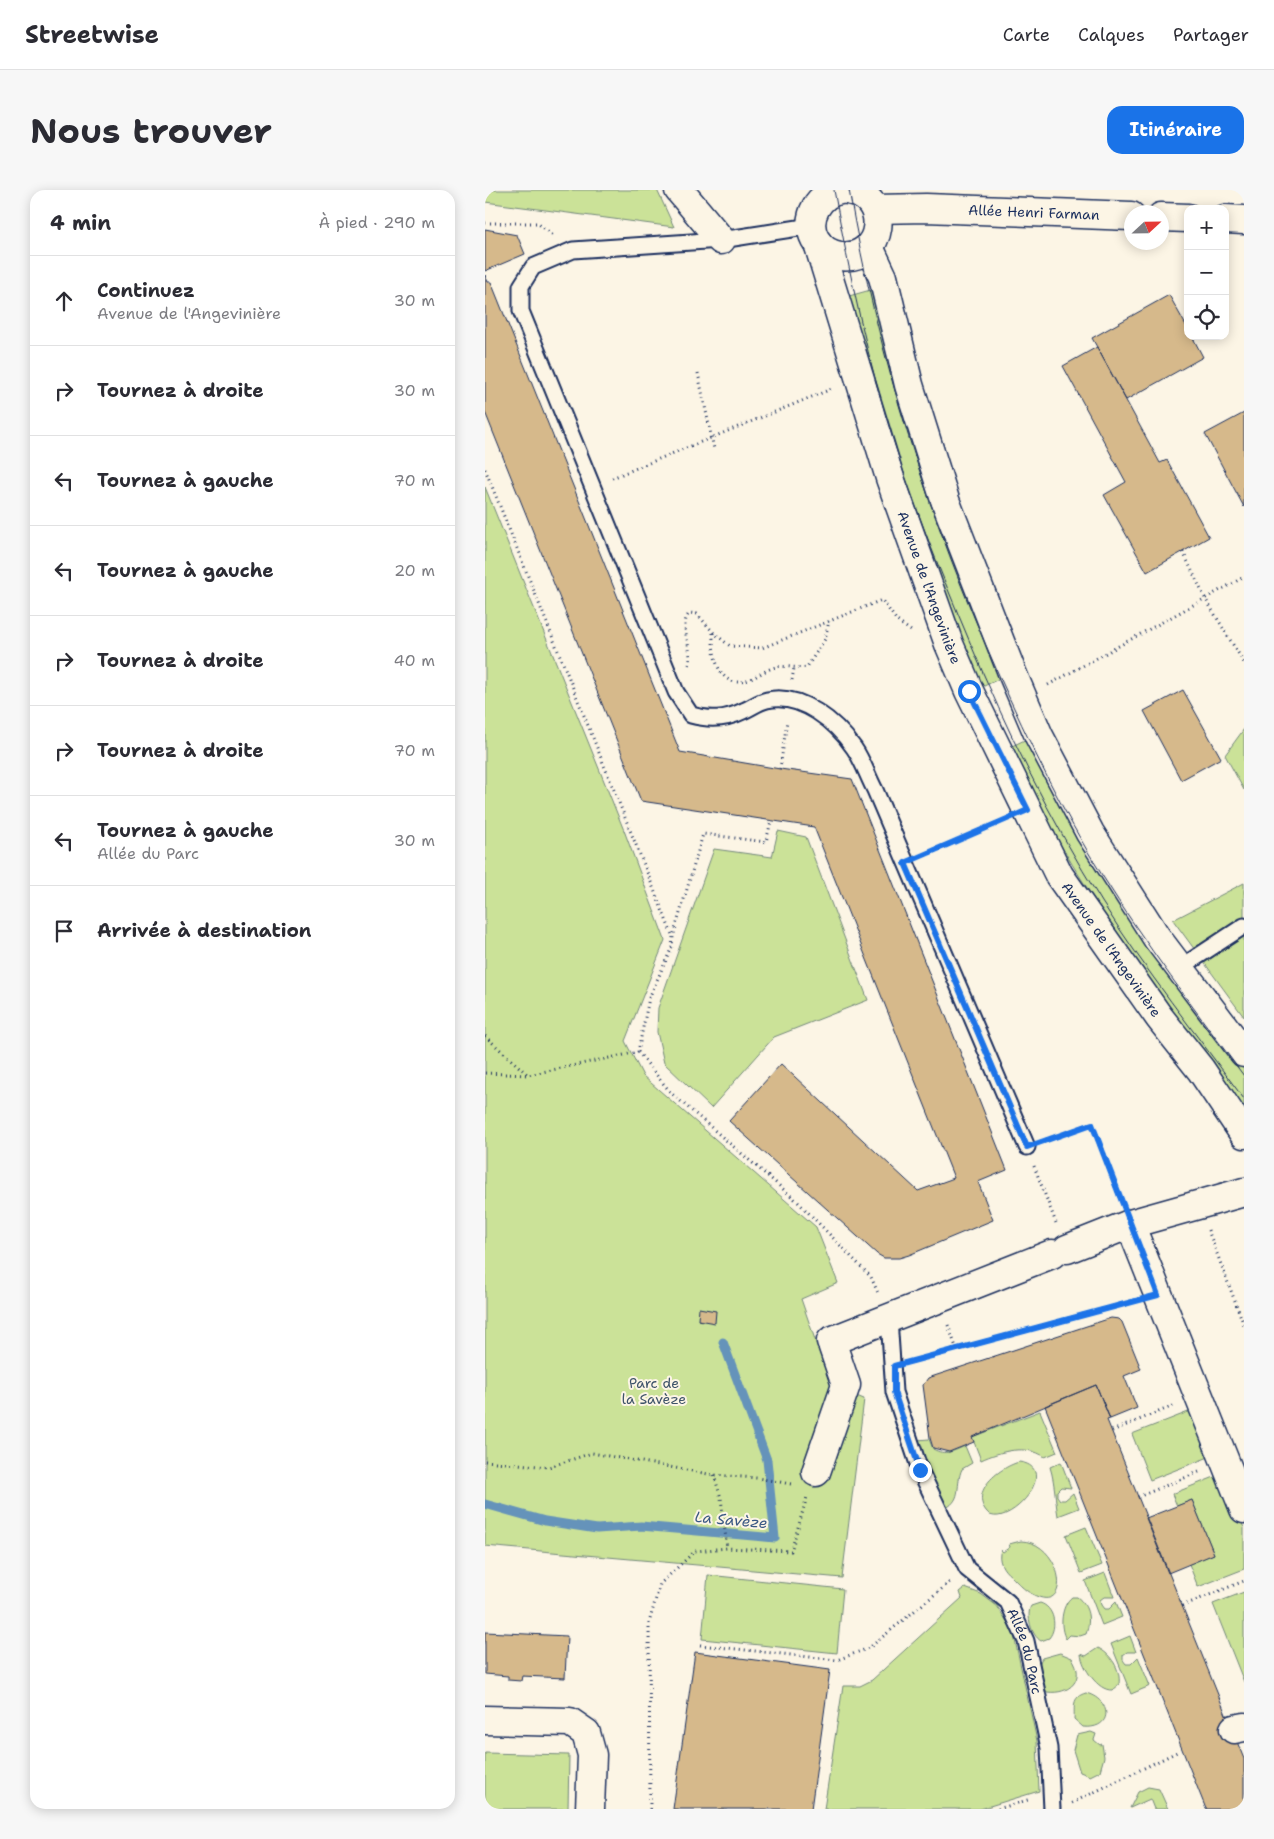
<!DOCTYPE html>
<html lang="fr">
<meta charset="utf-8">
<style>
:root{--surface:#fff;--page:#f7f7f7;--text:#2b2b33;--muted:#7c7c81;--line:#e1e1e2;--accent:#1a73e8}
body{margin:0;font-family:"Shantell Sans",sans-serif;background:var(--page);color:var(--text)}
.controls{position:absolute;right:15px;top:15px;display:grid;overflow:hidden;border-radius:10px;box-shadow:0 2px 12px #0003}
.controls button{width:45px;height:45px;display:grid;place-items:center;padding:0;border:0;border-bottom:1px solid var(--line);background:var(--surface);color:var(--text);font:25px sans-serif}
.compass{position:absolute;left:639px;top:15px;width:45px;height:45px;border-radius:50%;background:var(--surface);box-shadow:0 2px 12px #0003;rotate:68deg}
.stop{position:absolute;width:15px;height:15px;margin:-11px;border:4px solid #1a73e8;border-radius:50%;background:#fff}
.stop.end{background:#1a73e8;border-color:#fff;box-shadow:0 1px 5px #0008}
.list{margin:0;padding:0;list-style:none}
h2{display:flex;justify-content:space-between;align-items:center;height:65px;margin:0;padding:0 20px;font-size:21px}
h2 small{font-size:16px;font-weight:400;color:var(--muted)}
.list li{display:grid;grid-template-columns:32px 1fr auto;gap:15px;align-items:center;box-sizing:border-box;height:90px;padding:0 20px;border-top:1px solid var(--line)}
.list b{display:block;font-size:19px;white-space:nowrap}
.list p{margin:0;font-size:16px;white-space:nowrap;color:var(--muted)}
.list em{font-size:16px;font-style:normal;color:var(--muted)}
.icon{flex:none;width:28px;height:28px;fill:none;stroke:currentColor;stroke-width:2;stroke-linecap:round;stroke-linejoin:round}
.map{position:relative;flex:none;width:759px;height:1619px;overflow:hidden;border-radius:15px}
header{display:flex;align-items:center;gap:30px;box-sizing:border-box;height:70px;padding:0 25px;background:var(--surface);border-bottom:1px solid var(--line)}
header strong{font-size:24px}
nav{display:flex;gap:28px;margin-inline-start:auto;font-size:18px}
.intro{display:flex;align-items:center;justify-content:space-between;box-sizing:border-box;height:120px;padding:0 30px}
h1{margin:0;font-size:35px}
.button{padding:12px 22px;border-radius:15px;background:var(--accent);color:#fff;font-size:18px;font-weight:700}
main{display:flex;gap:30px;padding:0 30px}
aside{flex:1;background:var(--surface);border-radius:15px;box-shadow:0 2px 12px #0003}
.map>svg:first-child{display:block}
.green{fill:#cbe298;stroke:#73887b}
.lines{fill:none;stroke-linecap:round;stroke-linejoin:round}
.stream{stroke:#6593ba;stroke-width:9}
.building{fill:#d6b98b;stroke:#1b2f5e}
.lane-casing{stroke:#1b2f5e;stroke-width:19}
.street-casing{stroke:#1b2f5e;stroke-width:31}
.path{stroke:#1b2f5e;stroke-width:3;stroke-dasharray:1 4;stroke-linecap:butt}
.lane{stroke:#fcf5e5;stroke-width:15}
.street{stroke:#fcf5e5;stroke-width:28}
.tram{stroke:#1b2f5e;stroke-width:1}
.route{stroke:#1a73e8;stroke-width:6}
.labels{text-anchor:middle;stroke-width:4;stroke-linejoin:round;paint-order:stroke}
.street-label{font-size:14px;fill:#1b2f5e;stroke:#fcf5e5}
.park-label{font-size:14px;fill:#3e536a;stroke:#fcf5e5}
.water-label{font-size:15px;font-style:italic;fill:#3a5884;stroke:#fcf5e5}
</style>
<header>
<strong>Streetwise</strong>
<nav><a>Carte</a><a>Calques</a><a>Partager</a></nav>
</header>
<div class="intro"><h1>Nous trouver</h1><a class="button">Itinéraire</a></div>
<main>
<aside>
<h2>4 min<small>À pied · 290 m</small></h2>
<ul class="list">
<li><svg class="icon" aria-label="ahead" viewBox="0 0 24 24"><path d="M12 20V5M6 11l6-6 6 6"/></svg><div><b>Continuez</b><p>Avenue de l'Angevinière</p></div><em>30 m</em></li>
<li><svg class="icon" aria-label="right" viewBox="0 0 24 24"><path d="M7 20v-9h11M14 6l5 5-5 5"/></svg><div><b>Tournez à droite</b></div><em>30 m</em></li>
<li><svg class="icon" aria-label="left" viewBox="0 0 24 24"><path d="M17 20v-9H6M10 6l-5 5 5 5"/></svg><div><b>Tournez à gauche</b></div><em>70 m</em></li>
<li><svg class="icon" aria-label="left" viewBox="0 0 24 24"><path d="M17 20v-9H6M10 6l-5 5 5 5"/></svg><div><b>Tournez à gauche</b></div><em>20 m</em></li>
<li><svg class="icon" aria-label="right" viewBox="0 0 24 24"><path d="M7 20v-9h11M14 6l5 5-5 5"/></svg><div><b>Tournez à droite</b></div><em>40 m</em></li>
<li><svg class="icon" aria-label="right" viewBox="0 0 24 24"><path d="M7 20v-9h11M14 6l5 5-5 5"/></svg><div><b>Tournez à droite</b></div><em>70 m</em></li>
<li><svg class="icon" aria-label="left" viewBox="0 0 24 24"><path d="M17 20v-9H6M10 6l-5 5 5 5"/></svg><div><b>Tournez à gauche</b><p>Allée du Parc</p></div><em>30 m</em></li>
<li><svg class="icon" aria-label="arrive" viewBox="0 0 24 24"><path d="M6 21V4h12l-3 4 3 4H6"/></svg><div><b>Arrivée à destination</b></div></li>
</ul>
</aside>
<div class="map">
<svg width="759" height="1619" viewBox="0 0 759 1619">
<rect width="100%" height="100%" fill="#fcf5e5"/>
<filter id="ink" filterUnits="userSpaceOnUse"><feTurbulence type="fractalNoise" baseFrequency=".02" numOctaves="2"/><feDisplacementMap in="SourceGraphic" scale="10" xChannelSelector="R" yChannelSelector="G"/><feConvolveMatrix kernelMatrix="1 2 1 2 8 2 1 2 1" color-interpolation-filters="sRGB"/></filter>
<g filter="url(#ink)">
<path class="green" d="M0 0H172L189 37 0 12Z
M389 99 520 486 497 497 439 359 364 106Z
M0 297 140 643 180 750 140 851 158 886 331 1037 353 1093 316 1109 346 1196 379 1209 357 1388 0 1356Z
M759 539V600L740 565Z
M548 546 759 876V920C703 844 647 770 597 690 570 648 547 602 525 557Z
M293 641 321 647 383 810 289 847 226 918 179 873 172 842 173 818 229 659 287 667Z
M759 693V827L688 730Z
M711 1219 729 1265 665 1290 647 1244Z
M555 1221 572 1262 560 1267C541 1254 516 1261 496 1270L487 1247Z
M444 1249 448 1259C460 1266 469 1261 480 1256L487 1273 477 1279C470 1294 478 1309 461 1318L436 1265 432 1250Z
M534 1272C576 1277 528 1335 505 1325 481 1304 513 1278 534 1272Z
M576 1272 586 1298 576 1297 572 1301V1306L575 1310H580L588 1303 594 1318 573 1326C570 1309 570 1293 565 1277Z
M737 1284 759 1338V1379L713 1397 704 1374 729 1364 707 1310 692 1316 687 1304Z
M601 1337 617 1375 596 1383 581 1345Z
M536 1351C578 1352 589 1427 547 1404 539 1400 532 1392 526 1386 518 1380 512 1370 516 1360L518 1362 525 1357 524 1354Z
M620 1383 629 1407H619L615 1410 616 1415 619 1419H624L631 1412 637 1427 617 1435 600 1391Z
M223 1385 358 1399 352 1463 217 1449Z
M480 1398 496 1404 512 1416 528 1441 552 1551 554 1601 495 1619H339L358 1496H375L387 1490 477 1408 475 1402Z
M759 1402V1492L728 1414Z
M587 1407H592C604 1416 606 1430 601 1444L595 1446 585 1445 581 1449C574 1438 576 1415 587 1407Z
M555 1413C569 1417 573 1437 564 1448L556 1451C546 1445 541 1425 546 1416Z
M645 1446 651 1462H642L638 1465V1470L641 1474H646L653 1467 665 1496 646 1504 626 1454Z
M613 1458C626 1464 636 1480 634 1494L627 1500C613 1501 597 1477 596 1464L601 1466Z
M575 1463 587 1468C601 1489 585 1505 562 1502L557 1495 554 1474 557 1468Z
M601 1503C627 1510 629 1540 598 1537L589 1529C590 1517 586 1507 601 1503Z
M606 1542 611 1544 609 1550 615 1555 617 1554 619 1567 615 1581 605 1586 595 1582 588 1560 592 1545Z
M0 1563 84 1565 83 1619H0Z
M663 1597 674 1599 683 1619H669L665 1609 645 1618 653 1602Z"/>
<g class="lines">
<path class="stream" d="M0 1314 60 1331 112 1339 156 1336 290 1348 282 1270 238 1152"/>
</g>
<path class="building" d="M0 39 32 45 40 64 0 81Z
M0 85 3 92H6L195 562 295 579 367 589 522 980 493 992 508 1030 424 1065 414 1068H399L392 1064 244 931 296 874 433 1001 469 988 329 637 156 611 0 222Z
M684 105 703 139V146H707L718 167 641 210 607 148Z
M612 157 675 273 682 270 724 347 662 382 619 305 641 292 578 176Z
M759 223V317L720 244Z
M698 500 736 568 696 590 659 521Z
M214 1118 231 1121 230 1133 213 1130Z
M626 1128 634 1129 637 1132 656 1179 639 1186 652 1218 625 1229 611 1195 487 1247 489 1252 464 1262 448 1258 445 1248 438 1195 443 1188Z
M611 1195 625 1229 622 1230 759 1569V1619H721L560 1216Z
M707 1310 729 1364 683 1383 661 1328Z
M0 1442 82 1446 80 1488 37 1486 36 1491 23 1490V1486L0 1484Z
M210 1462 345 1480 326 1619H188Z"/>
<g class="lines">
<defs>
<g id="lane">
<path d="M326 36 236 50 88 60 48 77 36 96V121L191 502 206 525C224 530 240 530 258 521 266 518 273 512 282 510 316 502 352 533 369 558 378 571 383 587 390 600L542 957"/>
<path d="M695 778 759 736"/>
<path id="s1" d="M404 1129 409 1202 435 1280 482 1379 523 1412 541 1451 564 1558 567 1619"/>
</g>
<g id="street">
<path d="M194 0 236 50"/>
<path d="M356 0C334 3 319 28 330 49 335 58 344 64 355 66 399 72 408 6 362 0"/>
<path id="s2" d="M390 19 441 18 646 26"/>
<path d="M676 27 703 28"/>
<path d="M740 29 759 30"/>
<path id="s3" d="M333 53 405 288 464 454 484 501 574 685 674 827 716 880 759 944"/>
<path d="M384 57 398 87 424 195 460 310 528 485 554 546 605 643 672 748 759 863"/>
<path d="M645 1034 759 1319"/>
<path d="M582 1059 645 1034 759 1002"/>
<path d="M331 1282 361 1195 346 1151 567 1064"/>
<path d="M0 1530 85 1532 101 1543 107 1565 105 1619"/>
<path d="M749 1539 759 1537"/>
</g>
</defs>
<use href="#lane" class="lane-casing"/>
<use href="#street" class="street-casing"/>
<path class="path" d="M0 33H52L68 45
M213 183 229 259
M0 279 188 747
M127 288 349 198
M698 362 720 408 759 473
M228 443C227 466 234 503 266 489 274 485 282 479 291 477 301 475 312 479 322 477L340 449 344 431
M204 475C209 458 192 435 205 423L212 424 229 443 245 456 277 458 397 410 412 431 429 443
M307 490 309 478
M563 495 759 387
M295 579 302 531
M440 665 517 631
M0 846 42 884
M153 862 186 903 312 1011 386 1087 393 1103
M153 862 164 808 187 757 188 747 218 644 281 652 286 631
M0 883 43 885 153 862
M561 950 607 934 635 1008
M549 976 571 1033
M723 1040 759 1135
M463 1135 472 1160
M428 1171 646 1112
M627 1241 688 1216
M0 1271 64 1277 107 1263 229 1285 272 1288 306 1294
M229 1285 236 1308 242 1358
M653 1307 714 1282
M697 1416 759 1391
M215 1455 352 1470 384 1458 465 1392
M587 1613 694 1561
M165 1619 164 1433 175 1394 210 1361 242 1358 306 1361 322 1307
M513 1619 546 1609"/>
<use href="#lane" class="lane"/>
<use href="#street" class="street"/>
<path class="tram" d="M349 0C365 86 383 173 410 256 431 322 457 386 484 450 522 541 565 629 617 712 660 780 711 844 759 909
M364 0C393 168 444 328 513 483 544 552 577 621 617 685 660 754 710 820 759 886"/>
</g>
</g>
<g class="lines" filter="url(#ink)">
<path class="route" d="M435 1280 409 1202V1176L673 1105 607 934 542 957 420 673 543 620 484 501"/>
</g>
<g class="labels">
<g class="street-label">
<text dy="5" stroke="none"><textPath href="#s2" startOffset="159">Allée Henri Farman</textPath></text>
<text dy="5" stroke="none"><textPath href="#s3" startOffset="362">Avenue de l'Angevinière</textPath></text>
<text dy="5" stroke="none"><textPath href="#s3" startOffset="769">Avenue de l'Angevinière</textPath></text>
<text dy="5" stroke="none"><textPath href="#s1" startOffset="370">Allée du Parc</textPath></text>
</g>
<g class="park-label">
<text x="169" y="1198">Parc de<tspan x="169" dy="16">la Savèze</tspan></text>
</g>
<g class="water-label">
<text transform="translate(246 1330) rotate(5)" y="5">La Savèze</text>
</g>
</g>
</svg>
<div class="controls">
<button>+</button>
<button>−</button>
<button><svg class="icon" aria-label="locate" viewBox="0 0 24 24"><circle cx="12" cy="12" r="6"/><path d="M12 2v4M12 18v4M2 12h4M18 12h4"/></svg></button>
</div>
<svg class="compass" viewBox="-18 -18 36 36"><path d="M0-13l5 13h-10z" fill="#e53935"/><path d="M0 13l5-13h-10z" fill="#7c7c81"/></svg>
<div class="stop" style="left:484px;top:501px"></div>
<div class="stop end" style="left:435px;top:1280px"></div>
</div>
</main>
